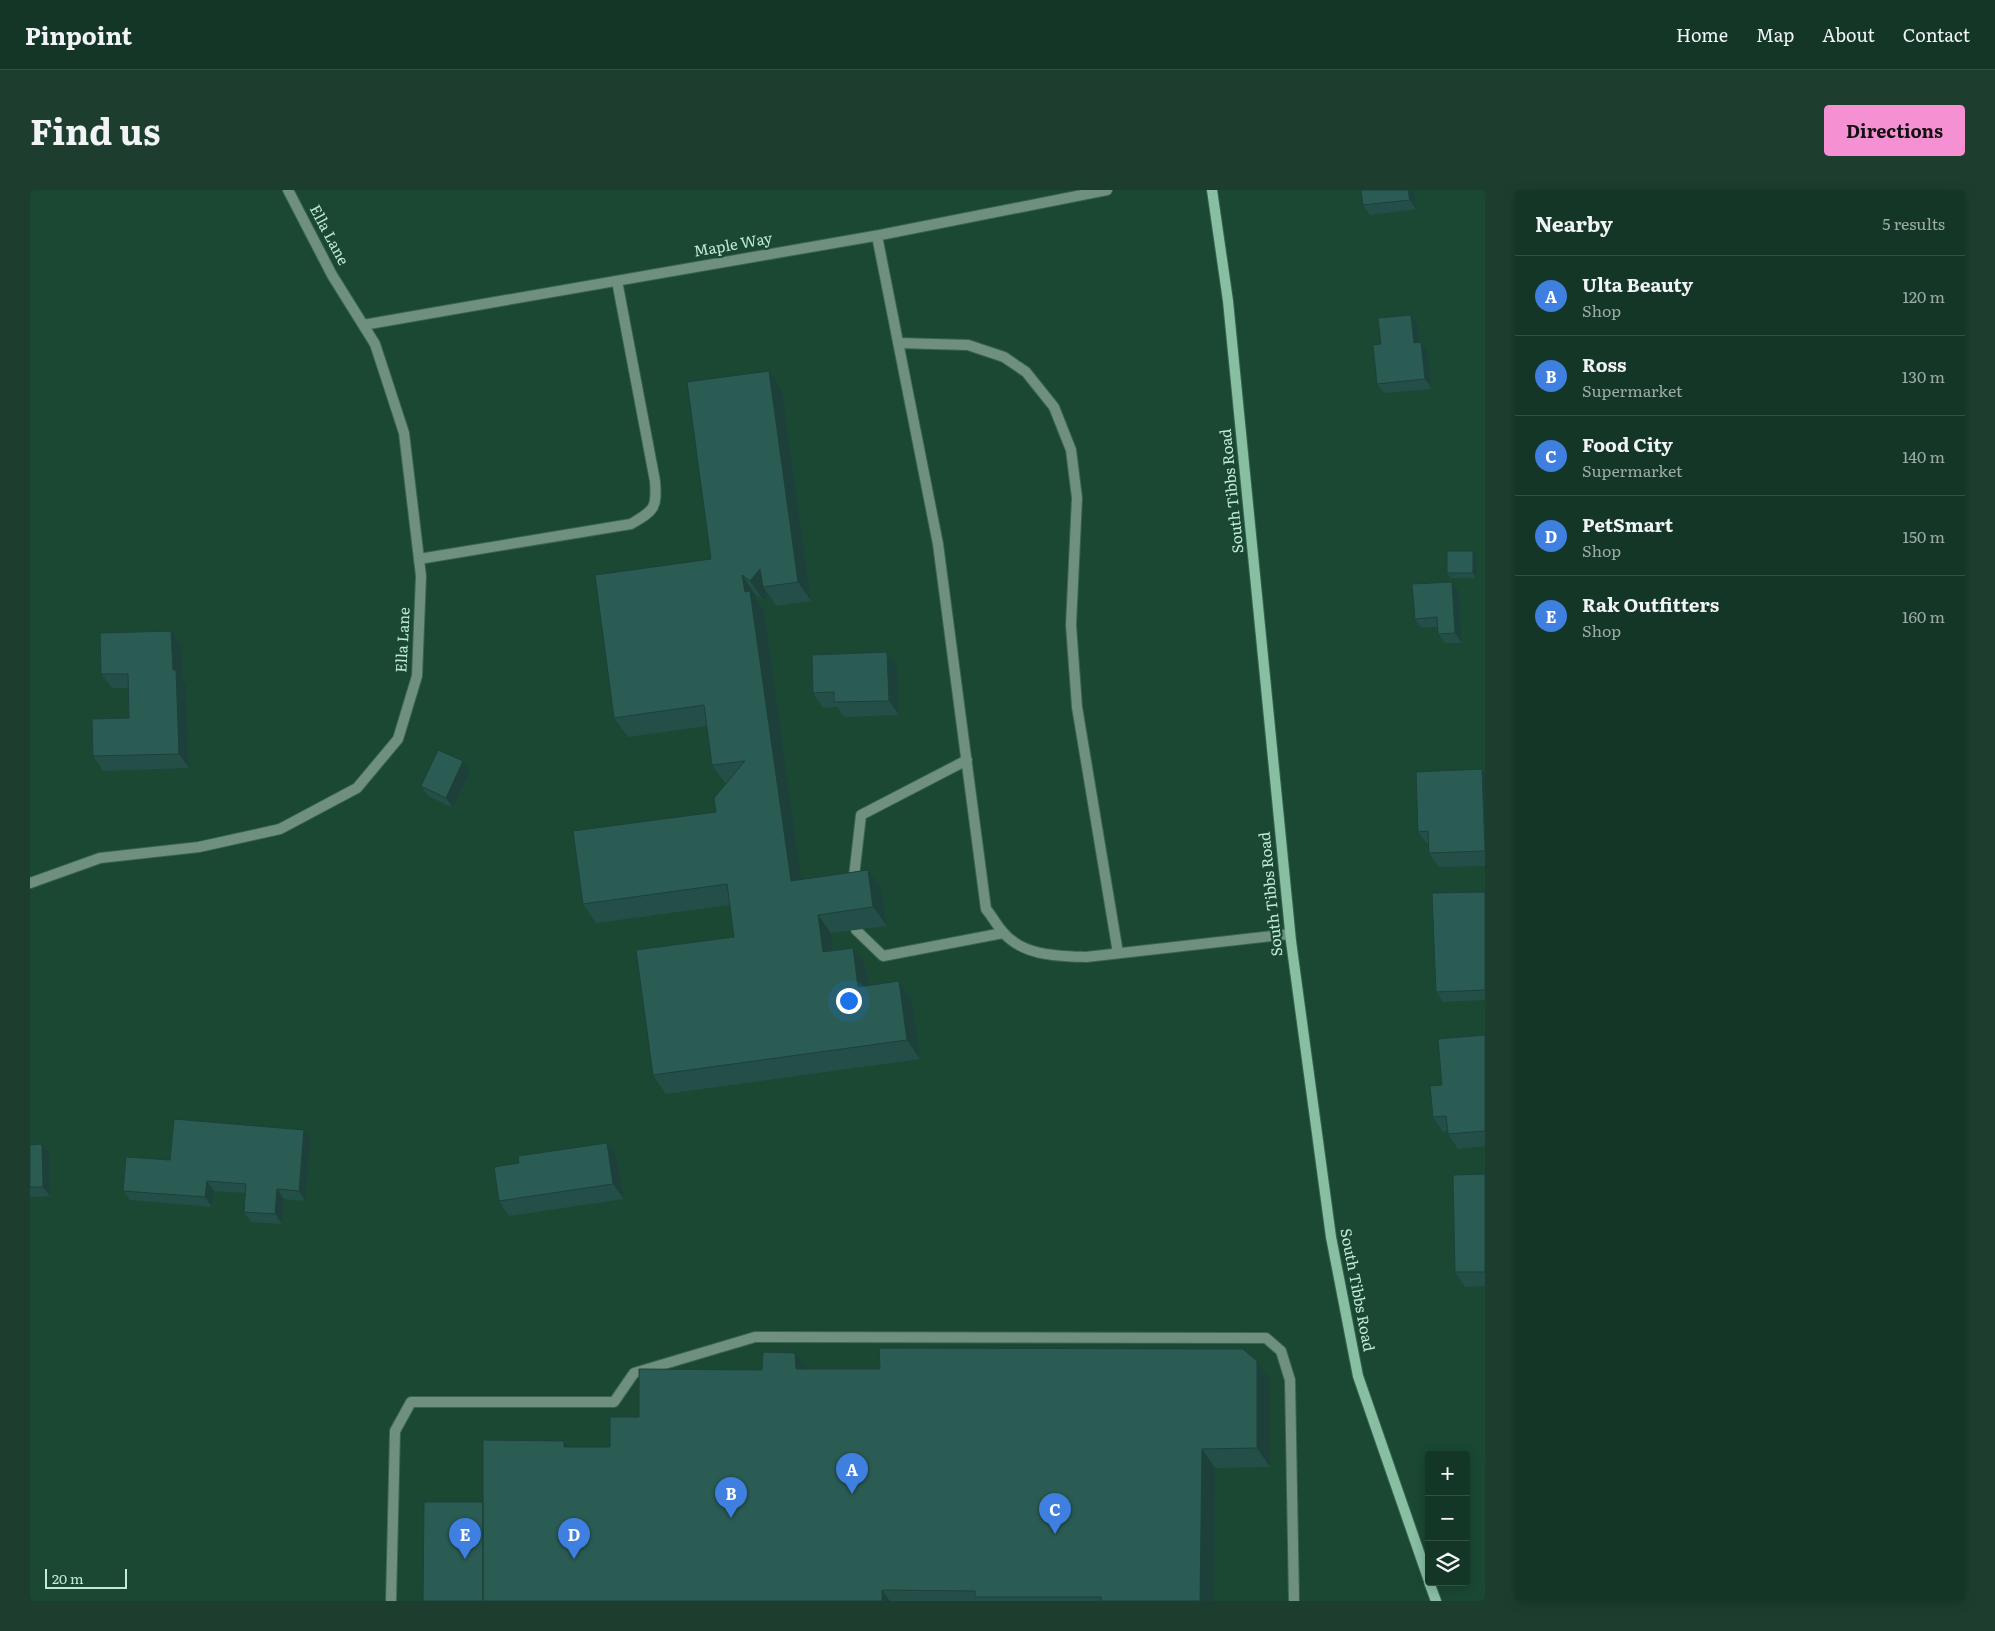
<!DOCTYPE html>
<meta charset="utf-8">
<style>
:root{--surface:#143626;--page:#1d3e2e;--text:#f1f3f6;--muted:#9daba7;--line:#335043;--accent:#f591d2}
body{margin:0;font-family:Literata,serif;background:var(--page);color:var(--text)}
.controls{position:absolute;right:15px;bottom:15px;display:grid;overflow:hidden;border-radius:5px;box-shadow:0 2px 12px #0003}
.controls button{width:45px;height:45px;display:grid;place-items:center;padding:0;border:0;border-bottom:1px solid var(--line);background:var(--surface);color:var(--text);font:25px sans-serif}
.scale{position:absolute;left:15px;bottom:12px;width:82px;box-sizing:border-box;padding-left:5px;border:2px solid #c2ead4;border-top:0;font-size:14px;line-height:18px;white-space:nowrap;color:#c2ead4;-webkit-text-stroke:4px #1a4833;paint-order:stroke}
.you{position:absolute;left:818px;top:810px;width:18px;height:18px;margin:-12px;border:4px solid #fff;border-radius:50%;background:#1a73e8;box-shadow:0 0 0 8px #1a73e833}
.badge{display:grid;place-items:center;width:32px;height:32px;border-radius:50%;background:var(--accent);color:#fff;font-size:16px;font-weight:700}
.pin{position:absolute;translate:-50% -41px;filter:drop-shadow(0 1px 2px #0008)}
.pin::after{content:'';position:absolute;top:26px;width:18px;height:15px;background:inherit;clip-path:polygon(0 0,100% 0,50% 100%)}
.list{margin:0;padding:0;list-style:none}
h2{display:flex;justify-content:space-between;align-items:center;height:65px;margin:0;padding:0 20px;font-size:21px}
h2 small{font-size:16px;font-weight:400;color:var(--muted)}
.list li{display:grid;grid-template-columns:32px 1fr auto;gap:15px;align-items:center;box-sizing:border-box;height:80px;padding:0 20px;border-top:1px solid var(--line)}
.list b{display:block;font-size:19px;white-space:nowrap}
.list p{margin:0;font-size:16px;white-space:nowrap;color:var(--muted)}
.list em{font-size:16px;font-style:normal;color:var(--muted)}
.icon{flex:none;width:28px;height:28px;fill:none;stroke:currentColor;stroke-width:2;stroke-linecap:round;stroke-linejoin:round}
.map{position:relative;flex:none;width:1455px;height:1411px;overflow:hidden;border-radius:5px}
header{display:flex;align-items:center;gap:30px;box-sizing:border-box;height:70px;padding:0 25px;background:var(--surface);border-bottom:1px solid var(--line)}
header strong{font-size:24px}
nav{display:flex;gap:28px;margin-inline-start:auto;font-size:18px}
.intro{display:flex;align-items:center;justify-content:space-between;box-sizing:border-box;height:120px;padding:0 30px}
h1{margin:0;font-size:35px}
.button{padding:12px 22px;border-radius:5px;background:var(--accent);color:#111;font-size:18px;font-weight:700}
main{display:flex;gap:30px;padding:0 30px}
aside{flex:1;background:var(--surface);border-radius:5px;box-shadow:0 2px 12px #0003}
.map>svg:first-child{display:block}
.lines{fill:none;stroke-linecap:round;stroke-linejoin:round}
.lane-casing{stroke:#386550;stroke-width:12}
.street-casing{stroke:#386550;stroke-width:12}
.secondary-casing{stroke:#386550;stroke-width:12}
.lane{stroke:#6f907e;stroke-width:10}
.street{stroke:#6f907e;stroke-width:10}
.secondary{stroke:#88bea2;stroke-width:10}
.wall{fill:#244f48}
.shaded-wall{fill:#1d403b}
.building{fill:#2a5c54;stroke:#1d403b}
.labels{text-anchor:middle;stroke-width:4.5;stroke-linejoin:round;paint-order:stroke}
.street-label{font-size:15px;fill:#c2ead4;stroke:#1a4833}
</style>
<header>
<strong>Pinpoint</strong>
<nav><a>Home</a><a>Map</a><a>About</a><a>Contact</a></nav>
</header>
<div class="intro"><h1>Find us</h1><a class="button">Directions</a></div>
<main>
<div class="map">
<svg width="1455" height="1411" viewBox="0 0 1455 1411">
<rect width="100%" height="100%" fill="#1a4833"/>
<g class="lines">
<defs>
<path id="lane" d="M847 46 908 354 956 719C962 726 966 734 972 741 992 766 1027 766 1056 767L1260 744
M868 153 938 155 974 167 996 182 1024 217 1041 260 1047 308 1041 435 1047 517 1088 763
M389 369 601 334C625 320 627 318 625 291L587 91
M823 695 831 625 937 570
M826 740 853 766 973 743
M361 1411 365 1241 381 1212H584L604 1183 725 1147 1236 1148 1251 1161 1260 1190 1264 1411"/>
<path id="street" d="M333 135 850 45 1077 0
M0 693 70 668 169 657 250 639 327 598 368 549 387 486 391 386 374 243 345 154 302 85 258 0"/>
<path id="secondary" d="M1182 0 1198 111 1261 751 1301 1047 1328 1186 1399 1391
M1399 1392 1406 1411"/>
</defs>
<use href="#lane" class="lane-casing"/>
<use href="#street" class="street-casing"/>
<use href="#secondary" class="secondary-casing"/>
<use href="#lane" class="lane"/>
<use href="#street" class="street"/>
<use href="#secondary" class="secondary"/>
</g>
<path class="wall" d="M1331 0H1384L1386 19 1340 25 1333 15Z
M1388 135 1390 152H1391L1398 162 1402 199 1354 203 1347 194 1351 154Z
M752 200 781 411 746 416 738 404 733 410 725 404 726 409 734 420 771 690 851 699 857 736 801 743 804 761 823 758 836 777 839 795 869 791 882 810 890 869 636 904 623 885 704 747 700 715 566 733 553 714 686 622 696 594 682 575 677 536 598 547 584 528 681 369Z
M1447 366 1446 388H1421L1417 383Z
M1422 392 1429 402 1432 453H1415L1408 444V437L1391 438 1385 429Z
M141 441 152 455 153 489 156 494 159 578 73 581 63 566 99 528 98 498H82L71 484Z
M867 476 869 525 814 527 807 517 793 518 783 503Z
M440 581 423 618 398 606 391 596Z
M1455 584V676L1409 677 1399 663V656L1388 642Z
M1455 702V810L1413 812 1406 802Z
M1455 845V956L1428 959 1418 944 1417 941 1413 942 1403 927 1412 895Z
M281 949 275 1011 254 1009 252 1034 221 1032 214 1022 216 1003 184 1001 182 1017 100 1010 93 1001 140 970Z
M12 954 19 964 20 1006 0 1007V955Z
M587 968 594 1009 479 1026 469 1011Z
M1455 984V1096L1435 1097 1425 1082Z
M1227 1171 1240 1190V1277L1185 1278 1184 1411H393L453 1312 538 1257H580L609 1227 732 1180 850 1179Z"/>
<path class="shaded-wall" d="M1378 0H1384L1386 19 1380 10Z
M1381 125 1388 135 1391 163 1384 153Z
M1391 152 1398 162 1402 199 1395 189Z
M739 181 752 200 781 411 768 392Z
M1443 361 1447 366 1446 388 1443 383Z
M730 379 733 397 738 404 733 410 720 391Z
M712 385 725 404 726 409 734 420 774 710 761 691Z
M1422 392 1429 402 1432 453 1425 443Z
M141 441 152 455 153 489 156 494 159 578 149 564 143 480Z
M857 462 867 476 869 525 859 511Z
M433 571 440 581 423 618 416 608Z
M1452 579 1455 584V661Z
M838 680 851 699 857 736 843 717Z
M788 725 801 743 806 781 793 762Z
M823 758 836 777 842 815 828 797Z
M869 791 882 810 890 869 877 850Z
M274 940 281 949 275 1011 269 1001Z
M577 953 587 968 594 1009 583 994Z
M12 954 19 964 20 1006 13 997Z
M177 991 184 1001 182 1017 175 1007Z
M247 999 254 1009 252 1034 245 1024Z
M765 1163 778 1182 766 1179Z
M1227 1171 1240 1190V1277L1227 1258Z
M534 1251 547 1270 534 1257Z
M1172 1259 1185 1278 1184 1411H1170Z
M852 1400 860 1411H852Z"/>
<path class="building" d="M1331 0H1378L1380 10 1333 15Z
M1381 125 1384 153 1391 152 1395 189 1347 194 1343 155 1351 154 1348 128Z
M739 181 768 392 733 397 730 379 720 391 712 385 715 402 720 401 761 691 838 680 843 717 788 725 793 762 823 758 828 797 869 791 877 850 623 885 606 760 704 747 697 694 553 714 543 641 686 622 684 608 715 571 682 575 674 515 584 528 565 385 681 369 657 192Z
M1417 361H1443V383H1417Z
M1422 392 1425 443 1408 444 1407 427 1385 429 1382 394Z
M141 441 143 480H146L149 564 63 566 62 529 99 528 98 484H71L70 443Z
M857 462 859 511 804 512V502L783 503 782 465Z
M408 560 433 571 416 608 391 596Z
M1452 579 1455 661 1399 663 1398 641 1388 642 1386 582Z
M1455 702V800L1406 802 1402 703Z
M1455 845V941L1418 944 1416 926 1403 927 1400 896 1412 895 1408 849Z
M144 929 274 940 269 1001 247 999 245 1024 214 1022 216 994 177 991 175 1007 93 1001 96 967 140 970Z
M577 953 583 994 469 1011 464 977 489 973 488 966Z
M12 954 13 997H0V955Z
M1455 984V1082H1425L1423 985Z
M849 1158 1213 1159 1227 1171V1258L1172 1259 1170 1411H1071V1407H945V1401L852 1400V1411H453V1250L534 1251V1257H580V1227H609V1179L732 1180 733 1162 765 1163 766 1179H850Z
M394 1312H453V1411H393Z"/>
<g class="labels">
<g class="street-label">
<text transform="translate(299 45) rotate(62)" y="5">Ella Lane</text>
<text transform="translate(703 55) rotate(-10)" y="5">Maple Way</text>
<text transform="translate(1202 301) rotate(-96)" y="5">South Tibbs Road</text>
<text transform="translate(373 450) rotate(-87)" y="5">Ella Lane</text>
<text transform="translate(1241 704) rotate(-96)" y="5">South Tibbs Road</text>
<text transform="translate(1327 1100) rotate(79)" y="5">South Tibbs Road</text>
</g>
</g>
</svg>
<div class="controls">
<button>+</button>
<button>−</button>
<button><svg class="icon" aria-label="layers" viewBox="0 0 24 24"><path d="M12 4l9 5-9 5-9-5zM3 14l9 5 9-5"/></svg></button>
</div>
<div class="scale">20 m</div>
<div class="you"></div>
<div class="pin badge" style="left:822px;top:1304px;background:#3f7fe0">A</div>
<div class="pin badge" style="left:701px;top:1328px;background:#3f7fe0">B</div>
<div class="pin badge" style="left:1025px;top:1344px;background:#3f7fe0">C</div>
<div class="pin badge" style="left:544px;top:1369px;background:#3f7fe0">D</div>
<div class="pin badge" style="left:435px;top:1369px;background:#3f7fe0">E</div>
</div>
<aside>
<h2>Nearby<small>5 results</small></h2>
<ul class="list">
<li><span class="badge" style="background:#3f7fe0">A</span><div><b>Ulta Beauty</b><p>Shop</p></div><em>120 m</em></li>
<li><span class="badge" style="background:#3f7fe0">B</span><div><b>Ross</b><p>Supermarket</p></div><em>130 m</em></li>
<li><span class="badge" style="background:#3f7fe0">C</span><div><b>Food City</b><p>Supermarket</p></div><em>140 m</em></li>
<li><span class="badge" style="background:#3f7fe0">D</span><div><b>PetSmart</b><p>Shop</p></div><em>150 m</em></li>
<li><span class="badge" style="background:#3f7fe0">E</span><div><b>Rak Outfitters</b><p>Shop</p></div><em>160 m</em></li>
</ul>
</aside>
</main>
